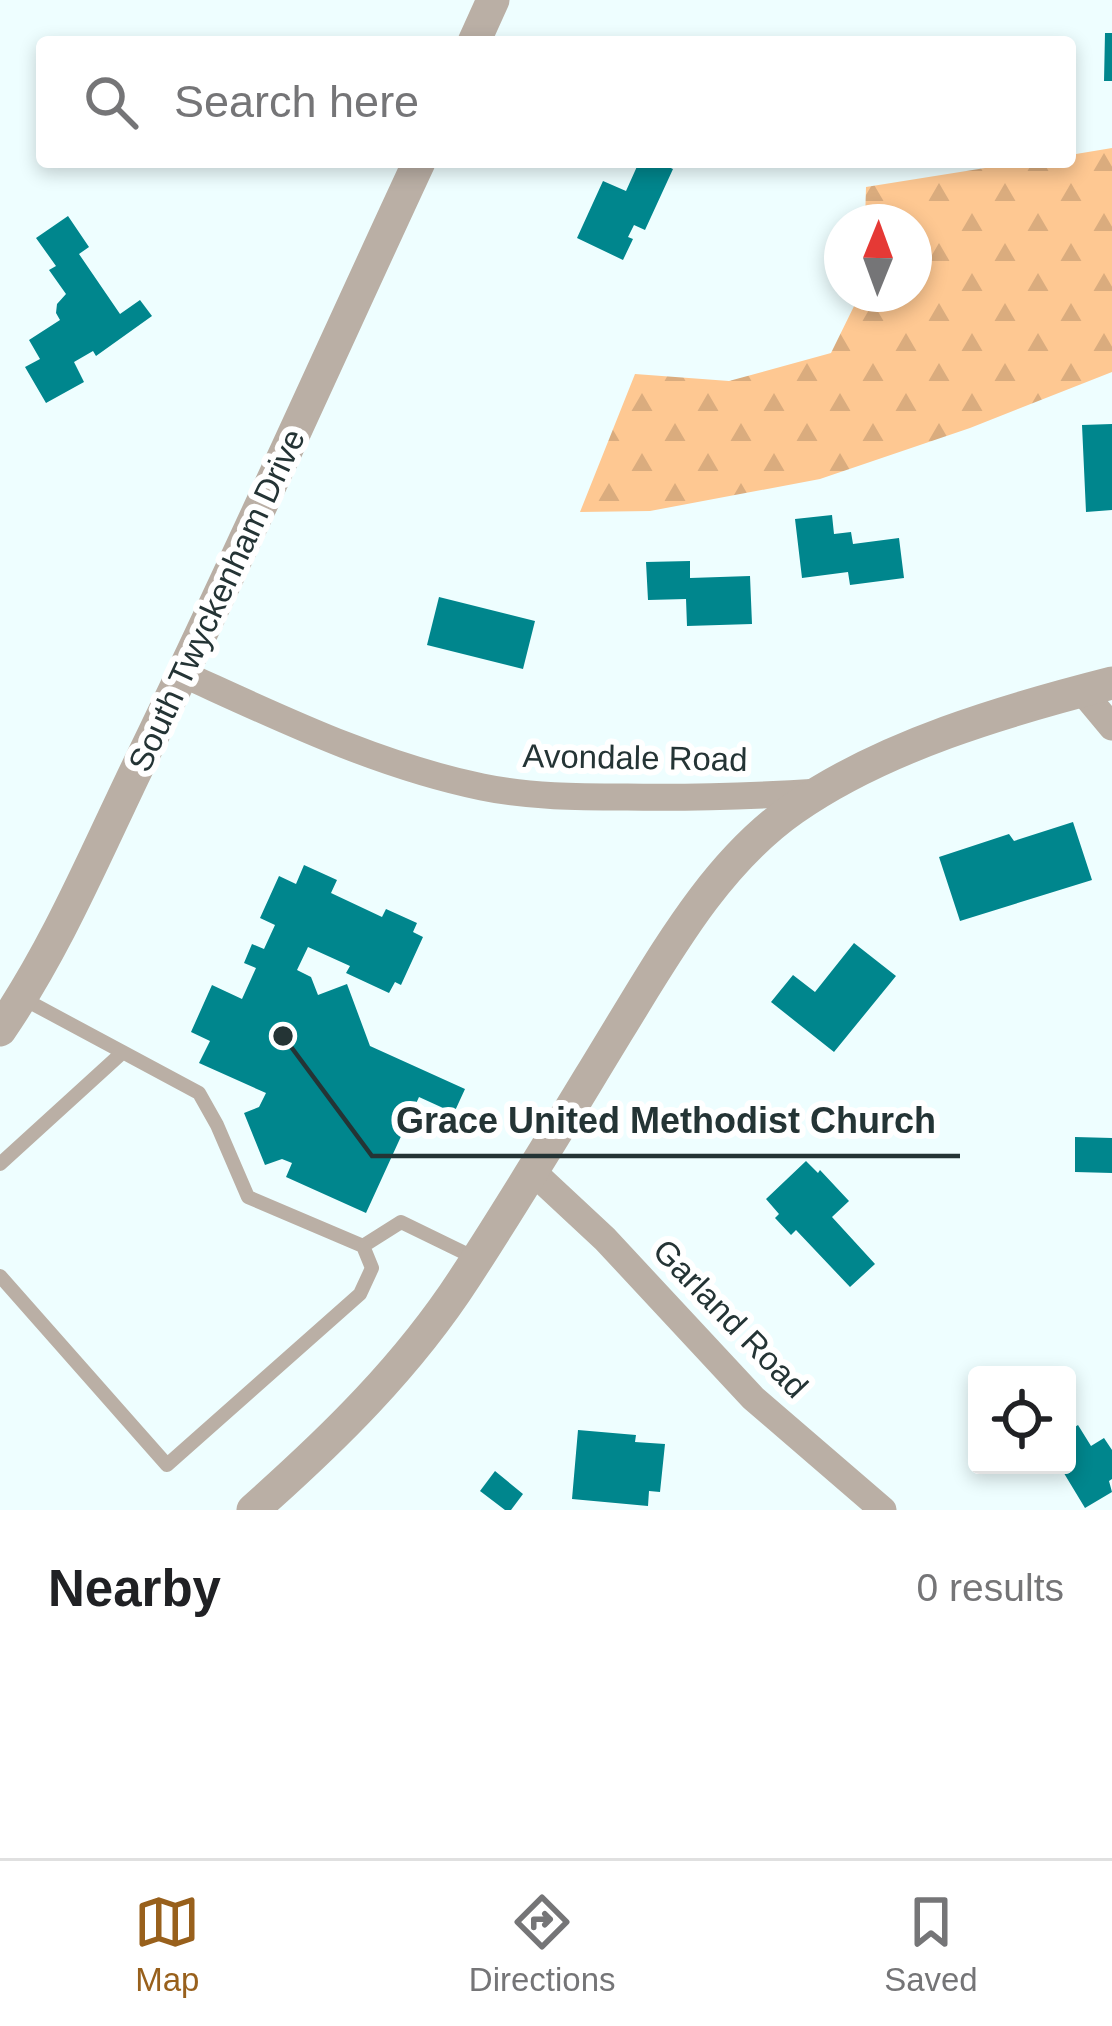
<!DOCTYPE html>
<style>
:root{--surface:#fff;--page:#f2f2f2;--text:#202124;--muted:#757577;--line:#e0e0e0;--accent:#98601c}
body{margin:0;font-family:Helvetica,sans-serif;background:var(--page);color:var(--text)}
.controls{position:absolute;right:36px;bottom:36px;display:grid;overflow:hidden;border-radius:12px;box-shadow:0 6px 18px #0003}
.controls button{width:108px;height:108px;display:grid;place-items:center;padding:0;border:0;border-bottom:3px solid var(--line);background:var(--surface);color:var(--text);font:60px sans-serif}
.compass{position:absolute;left:824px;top:204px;width:108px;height:108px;border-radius:50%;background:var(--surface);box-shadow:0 6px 18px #0003;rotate:1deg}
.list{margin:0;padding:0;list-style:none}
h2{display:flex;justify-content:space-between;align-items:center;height:156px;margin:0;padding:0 48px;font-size:51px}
h2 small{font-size:39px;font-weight:400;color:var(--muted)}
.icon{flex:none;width:66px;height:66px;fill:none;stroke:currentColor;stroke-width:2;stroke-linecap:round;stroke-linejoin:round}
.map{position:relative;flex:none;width:1112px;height:1510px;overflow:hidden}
.search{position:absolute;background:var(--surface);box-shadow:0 6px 18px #0003;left:36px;right:36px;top:36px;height:132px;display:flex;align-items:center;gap:30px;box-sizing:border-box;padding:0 42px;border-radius:12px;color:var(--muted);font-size:45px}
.sheet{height:348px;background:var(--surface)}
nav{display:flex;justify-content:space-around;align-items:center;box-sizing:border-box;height:168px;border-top:3px solid var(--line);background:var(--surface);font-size:33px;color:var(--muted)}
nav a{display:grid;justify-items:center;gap:6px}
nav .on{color:var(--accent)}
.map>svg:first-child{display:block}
.forest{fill:url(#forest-firs)}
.building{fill:#00868d}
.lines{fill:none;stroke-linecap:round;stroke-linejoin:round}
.service{stroke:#baafa5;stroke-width:14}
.minor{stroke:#baafa5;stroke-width:27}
.tertiary{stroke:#baafa5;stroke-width:33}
.labels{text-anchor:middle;stroke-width:12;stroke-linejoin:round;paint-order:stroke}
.street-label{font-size:33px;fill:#243435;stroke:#fff}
.leader{fill:none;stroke:#243435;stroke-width:4.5}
.callout-dot{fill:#243435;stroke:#fff;stroke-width:4.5}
.callout-label{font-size:36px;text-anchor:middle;font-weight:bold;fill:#243435;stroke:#fff;stroke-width:12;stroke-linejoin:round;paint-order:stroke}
</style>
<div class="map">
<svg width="1112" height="1510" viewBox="0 0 1112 1510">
<defs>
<pattern id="forest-firs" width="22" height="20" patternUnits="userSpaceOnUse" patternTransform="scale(3)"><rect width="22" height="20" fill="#fec892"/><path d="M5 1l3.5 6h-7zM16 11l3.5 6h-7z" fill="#daac7e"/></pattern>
</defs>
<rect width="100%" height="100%" fill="#eefeff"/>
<path class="forest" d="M1112 148V372L970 428 820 479 650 511 580 512 635 374 729 381 831 353 860 294H914V222H865L866 187 1023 162H1070V155Z"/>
<path class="building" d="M1105 33H1112V81H1104Z
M639 162H658L673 169 645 230 634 225 628 237 633 239 623 260 577 238 603 181 626 191Z
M68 216 89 247 79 254 120 314 140 300 152 316 96 356 93 351 74 362 84 382 46 403 25 367 40 359 29 340 60 320 56 313 57 304 66 294 49 270 56 266 36 238Z
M1112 424V510L1086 512 1082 425Z
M832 515 834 534 851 532 853 544 899 538 904 578 850 585 848 572 802 578 795 519Z
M690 561V578L750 576 752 624 687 626 686 599 648 600 646 562Z
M439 597 535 621 523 669 427 645Z
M1073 822 1092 880 960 921 939 857 1009 834 1014 841Z
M304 865 337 880 331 893 382 917 386 909 417 923 413 932 423 937 401 985 395 982 389 993 346 973 350 966 308 947 297 970 311 977 318 995 347 984 370 1046 465 1089 454 1113 419 1097 366 1213 286 1177 292 1163 282 1159 265 1165 244 1113 259 1107 266 1093 199 1063 210 1041 191 1032 212 985 242 999 256 968 244 963 252 944 264 949 275 925 260 918 279 876 296 884Z
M854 943 896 976 834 1052 771 1002 793 975 815 992Z
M1075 1137 1112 1138V1173L1075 1172Z
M806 1161 818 1173 820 1170 849 1201 832 1217 875 1264 850 1287 796 1230 791 1235 775 1218 779 1214 766 1199Z
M1078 1425 1091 1446 1104 1438 1112 1450V1479L1109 1481 1112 1492 1085 1508 1059 1465H1067V1432Z
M578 1430 636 1435 635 1442 665 1444 660 1492 649 1491 648 1506 572 1499Z
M495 1471 523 1494 511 1510H505L480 1491Z"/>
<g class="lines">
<path class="service" d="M22 998 199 1093 217 1125 248 1197 363 1246 401 1222 477 1259
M0 1164 123 1052
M0 1276 167 1465 360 1294 372 1268 363 1246"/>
<path class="minor" d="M183 674C280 718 376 765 482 787 530 797 578 797 627 797 692 798 755 796 819 792
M1082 691 1112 727
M532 1171 605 1239 753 1398 883 1510"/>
<path class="tertiary" d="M474 42 493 0
M0 1030C58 946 98 848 143 756 238 560 327 360 419 162
M253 1510C333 1439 408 1366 466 1276 519 1195 569 1111 619 1029 667 951 716 863 793 809 883 746 1006 710 1112 683"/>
</g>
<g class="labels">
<g class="street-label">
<text transform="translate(216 600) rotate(-65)" y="12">South Twyckenham Drive</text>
<text transform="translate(635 757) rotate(1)" y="12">Avondale Road</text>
<text transform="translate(731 1318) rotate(46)" y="12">Garland Road</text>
</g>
</g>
<path class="leader" d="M283 1036L372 1156H960"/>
<circle class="callout-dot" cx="283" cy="1036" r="12"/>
<g class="callout-label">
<text x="666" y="1133">Grace United Methodist Church</text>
</g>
</svg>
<div class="controls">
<button><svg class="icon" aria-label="locate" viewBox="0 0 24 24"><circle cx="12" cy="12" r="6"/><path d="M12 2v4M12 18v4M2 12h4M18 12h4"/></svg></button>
</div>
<svg class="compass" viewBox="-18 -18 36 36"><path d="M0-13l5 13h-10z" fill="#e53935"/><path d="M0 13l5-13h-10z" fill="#757577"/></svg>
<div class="search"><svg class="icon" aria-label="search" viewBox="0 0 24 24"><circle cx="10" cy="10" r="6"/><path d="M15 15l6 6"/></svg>Search here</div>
</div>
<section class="sheet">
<h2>Nearby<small>0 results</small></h2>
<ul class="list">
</ul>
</section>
<nav>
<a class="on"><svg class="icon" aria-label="map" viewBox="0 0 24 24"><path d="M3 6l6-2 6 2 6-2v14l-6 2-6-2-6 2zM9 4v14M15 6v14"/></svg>Map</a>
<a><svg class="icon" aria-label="directions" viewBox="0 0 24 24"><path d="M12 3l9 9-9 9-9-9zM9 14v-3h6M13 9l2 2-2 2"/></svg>Directions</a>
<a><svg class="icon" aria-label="saved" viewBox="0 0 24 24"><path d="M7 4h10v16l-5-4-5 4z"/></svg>Saved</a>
</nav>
